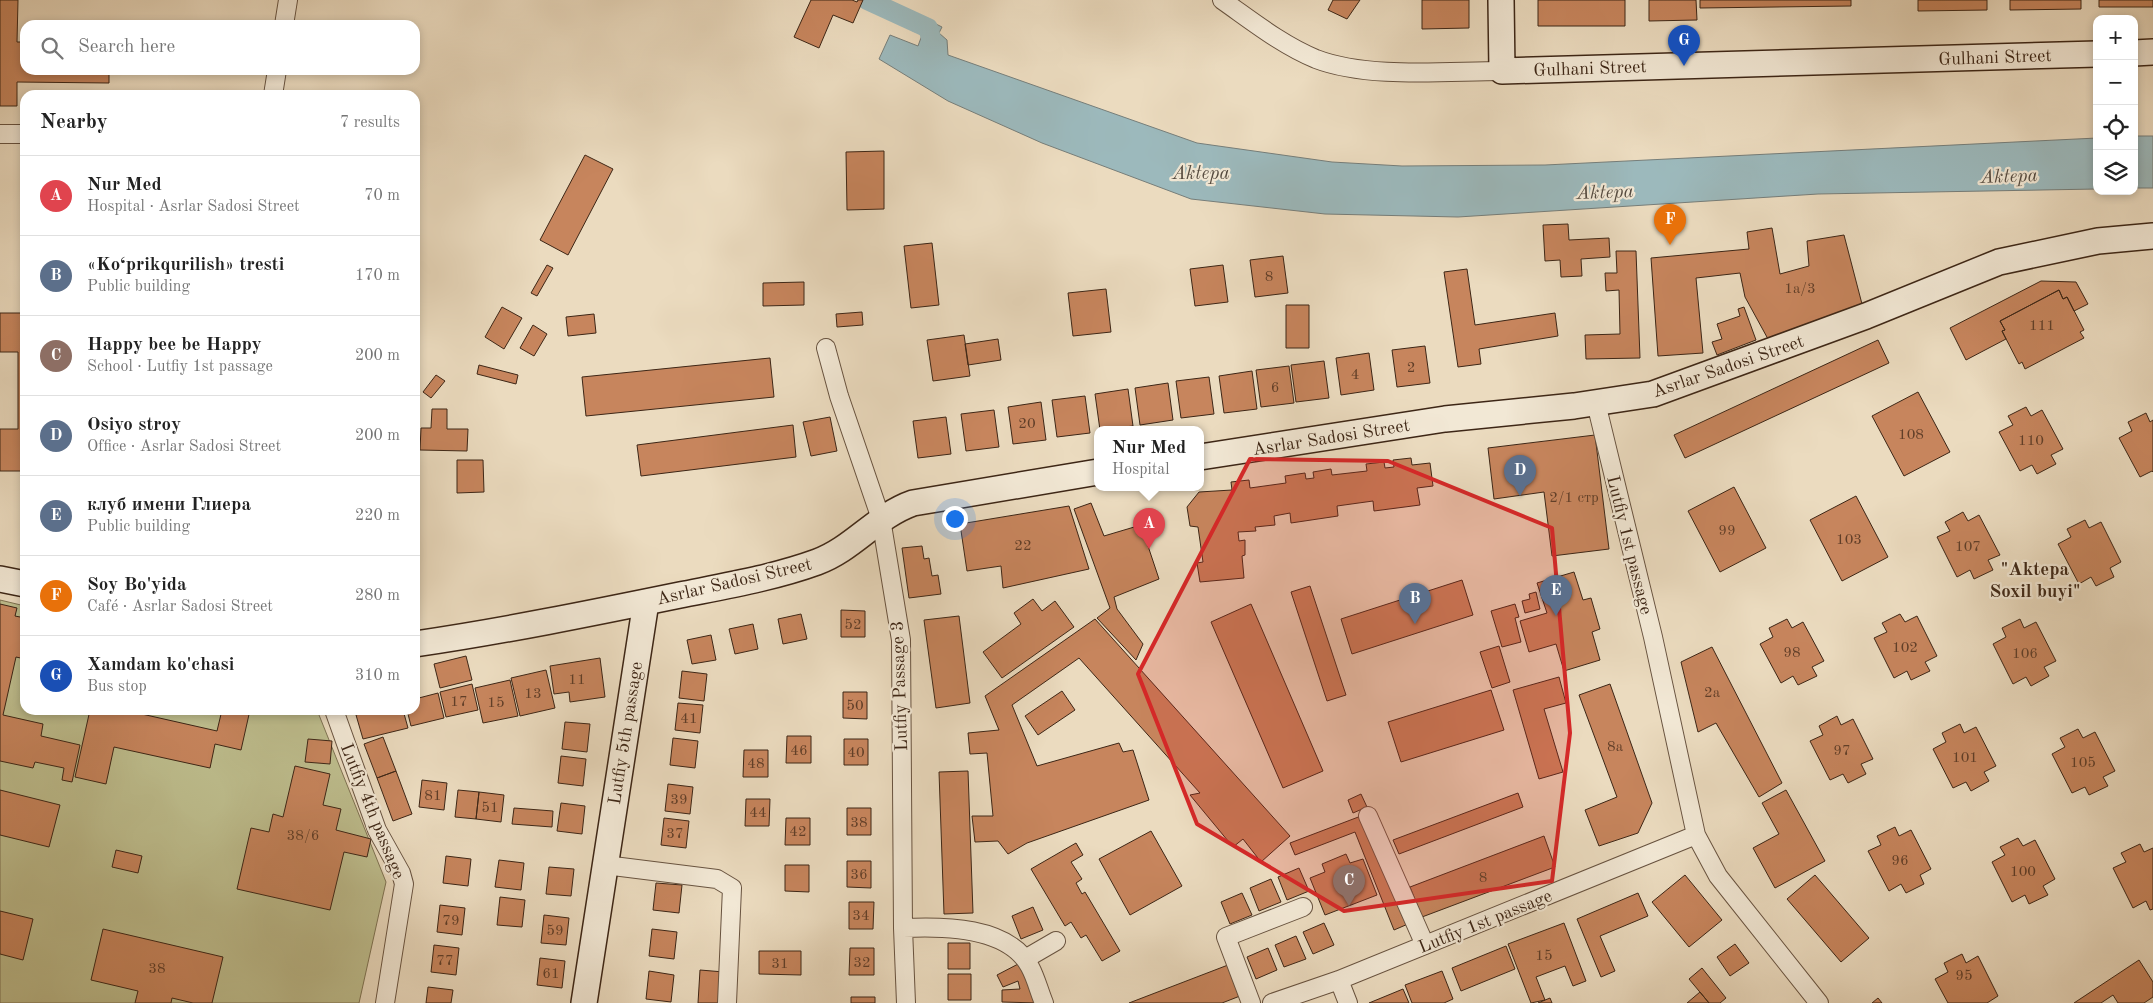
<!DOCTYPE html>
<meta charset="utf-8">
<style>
:root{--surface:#fff;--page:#f2f2f2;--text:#222;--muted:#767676;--line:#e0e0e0;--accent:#b45309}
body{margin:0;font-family:"Old Standard TT",serif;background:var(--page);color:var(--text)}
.controls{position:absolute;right:15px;top:15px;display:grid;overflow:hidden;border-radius:10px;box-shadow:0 2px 8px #0003}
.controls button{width:45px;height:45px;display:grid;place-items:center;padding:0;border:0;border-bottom:1px solid var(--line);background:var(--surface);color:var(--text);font:25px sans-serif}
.you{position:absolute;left:954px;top:518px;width:18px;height:18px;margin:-12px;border:4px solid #fff;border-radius:50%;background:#1a73e8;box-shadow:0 0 0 8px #1a73e833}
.badge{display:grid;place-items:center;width:32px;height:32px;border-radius:50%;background:var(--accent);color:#fff;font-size:16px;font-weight:700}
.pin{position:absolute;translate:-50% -41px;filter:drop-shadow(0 1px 2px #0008)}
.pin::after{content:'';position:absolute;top:26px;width:18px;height:15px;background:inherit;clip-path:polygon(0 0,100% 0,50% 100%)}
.popup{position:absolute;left:1094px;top:426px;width:110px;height:65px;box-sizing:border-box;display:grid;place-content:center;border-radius:10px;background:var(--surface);filter:drop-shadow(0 1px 4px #0005);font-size:16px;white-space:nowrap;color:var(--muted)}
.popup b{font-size:19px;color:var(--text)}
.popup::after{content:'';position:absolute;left:50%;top:100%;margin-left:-10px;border:10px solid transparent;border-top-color:var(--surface)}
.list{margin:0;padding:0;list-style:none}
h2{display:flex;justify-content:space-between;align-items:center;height:65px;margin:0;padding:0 20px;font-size:21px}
h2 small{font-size:16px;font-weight:400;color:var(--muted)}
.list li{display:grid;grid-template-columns:32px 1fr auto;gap:15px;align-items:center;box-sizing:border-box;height:80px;padding:0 20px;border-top:1px solid var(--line)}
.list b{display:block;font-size:19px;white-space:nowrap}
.list p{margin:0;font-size:16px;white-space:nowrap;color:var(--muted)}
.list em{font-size:16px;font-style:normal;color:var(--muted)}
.icon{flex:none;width:28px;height:28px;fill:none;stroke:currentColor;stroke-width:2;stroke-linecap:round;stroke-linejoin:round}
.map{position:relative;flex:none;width:2153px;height:1003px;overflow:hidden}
.search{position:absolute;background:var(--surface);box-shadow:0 2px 8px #0003;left:20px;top:20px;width:400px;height:55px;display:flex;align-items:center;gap:12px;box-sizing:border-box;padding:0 18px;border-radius:15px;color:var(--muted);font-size:19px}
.panel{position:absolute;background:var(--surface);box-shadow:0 2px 8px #0003;left:20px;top:90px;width:400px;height:625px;border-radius:15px}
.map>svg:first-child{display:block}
.green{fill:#bebe8e;stroke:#7e7252}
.water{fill:#9cb9bc;stroke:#767e7a}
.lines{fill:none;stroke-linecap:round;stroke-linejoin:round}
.canal{stroke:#9cb9bc;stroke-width:20}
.building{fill:#c7855d;stroke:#3d2616}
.street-casing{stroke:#685340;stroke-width:20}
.secondary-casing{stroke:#3d2616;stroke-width:28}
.street{stroke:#f2e8d5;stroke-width:18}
.secondary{stroke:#f2e8d5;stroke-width:25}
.marked{fill:#d62828;fill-opacity:0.2;stroke:#d62828;stroke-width:4;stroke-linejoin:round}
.labels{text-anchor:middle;stroke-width:4.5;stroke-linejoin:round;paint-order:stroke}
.number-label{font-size:15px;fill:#603e28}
.street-label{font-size:18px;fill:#3d2616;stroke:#f2e8d5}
.water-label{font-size:19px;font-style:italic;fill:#554b40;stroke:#f2e8d5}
.neighbourhood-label{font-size:19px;font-weight:bold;fill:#3d2616;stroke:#f2e8d5}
</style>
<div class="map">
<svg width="2153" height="1003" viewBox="0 0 2153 1003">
<rect width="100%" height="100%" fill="#ebdbbf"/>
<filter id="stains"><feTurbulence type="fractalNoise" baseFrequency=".004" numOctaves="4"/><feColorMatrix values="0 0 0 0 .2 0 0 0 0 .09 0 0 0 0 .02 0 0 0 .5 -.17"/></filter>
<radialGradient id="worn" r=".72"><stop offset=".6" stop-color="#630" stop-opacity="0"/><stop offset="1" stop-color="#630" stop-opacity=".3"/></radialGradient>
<path class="green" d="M0 600 25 606V710H317L386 882 359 1003H0Z"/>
<path class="water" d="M918 15 942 27 939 33 947 40 948 55 1197 143 1332 162 1402 166 1545 165 2097 138V189L1818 194 1458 217 1325 214 1191 199 1042 143 948 101 879 59 890 35 918 46 922 35 911 30Z
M2134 136H2153V188H2134Z"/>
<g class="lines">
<path class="canal" d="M867 0 928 28 931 38"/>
</g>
<path class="building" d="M0 0H18L17 42H25V70H109V83L17 82V106H0Z
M811 0H852L857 2 858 0H863L853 23 833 15 819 48 794 37Z
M1333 0H1360L1347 19 1328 10Z
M1422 0H1469V28L1422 29Z
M1538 0H1625V26H1538Z
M1649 0H1696L1697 20 1649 21Z
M1700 0H1851V6L1700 8Z
M1918 0H1987V10L1918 11Z
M2010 0H2081V9L2010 10Z
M2099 0H2153V7H2099Z
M884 151V209L847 210 846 152Z
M585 155 613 169 568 255 540 240Z
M1568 224 1569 240 1609 238 1610 257 1581 259 1582 276 1561 277 1560 260 1545 261 1543 225Z
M1772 228 1780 274 1809 266 1807 241 1844 235 1862 304 1768 339 1745 297 1740 273 1696 278 1703 353 1658 356 1651 258 1749 249 1747 232Z
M932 243 939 305 911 308 904 246Z
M1616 251H1636L1640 358 1586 359 1585 335 1620 334 1619 290 1606 291 1605 273H1617Z
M1283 256 1288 293 1255 297 1250 260Z
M547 265 553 268 537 296 531 293Z
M1223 265 1228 302 1195 306 1190 269Z
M1467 269 1475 325 1555 313 1558 336 1479 349 1481 364 1458 367 1444 272Z
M2041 281 2076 282 2088 304 2074 311 2067 297 2063 299 2059 290 2000 321 2005 330 2002 331 2006 339 1966 360 1950 328Z
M804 282V305L763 306V283Z
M1106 289 1111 332 1073 336 1068 293Z
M2059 290 2063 299 2067 297 2084 330 2080 332 2084 338 2025 369 2022 362 2019 364 2002 331 2005 330 2000 321Z
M1286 305H1309V348H1286Z
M502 307 522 318 504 349 485 337Z
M1744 307 1756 340 1717 355 1712 342 1722 339 1717 324 1740 316 1738 309Z
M862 312 863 325 837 327 836 314Z
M0 313H25V471H0V429H18V352H0Z
M594 314 596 333 568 336 566 317Z
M533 325 547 334 534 356 520 348Z
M964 335 970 376 933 381 927 340Z
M998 339 1001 360 968 365 965 344Z
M1878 340 1889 363 1685 458 1674 435Z
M1425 346 1430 383 1397 387 1392 350Z
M1369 353 1374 390 1341 395 1336 358Z
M770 358 774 397 586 416 582 377Z
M1324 361 1329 398 1296 402 1291 365Z
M479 365 518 375 516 384 477 374Z
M1289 366 1294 403 1261 407 1256 370Z
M1252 371 1257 409 1224 413 1219 376Z
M436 375 445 381 431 398 423 392Z
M1209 377 1214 414 1181 418 1176 381Z
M1168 383 1173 420 1140 425 1135 388Z
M1128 389 1133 426 1100 430 1095 394Z
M1918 392 1950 452 1904 476 1872 416Z
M1085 396 1090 433 1057 437 1052 400Z
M1041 402 1046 440 1013 444 1008 407Z
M2026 407 2031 416 2042 410 2063 449 2051 455 2056 464 2037 474 2032 465 2020 471 1999 432 2013 425 2008 416Z
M432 409H447V429H468L467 451 420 450 421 428H431Z
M994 410 999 447 966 451 961 414Z
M2146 413 2150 422 2153 420V472L2152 471 2140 477 2119 438 2132 431 2128 422Z
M830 417 837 451 811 456 803 422Z
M946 417 951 454 918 458 913 421Z
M793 425 796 457 641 476 637 445Z
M1595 435 1609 549 1552 556 1544 492 1494 499 1488 448Z
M1411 458 1412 465 1430 463 1433 486 1417 488 1420 505 1374 511 1373 501 1337 506 1338 516 1291 523 1290 513 1274 516 1275 525 1255 527 1256 531 1238 532 1239 541 1245 540V555L1242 556 1244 578 1200 582 1197 563 1203 562 1198 527 1190 526 1187 507 1199 492 1232 490 1231 482 1249 480 1250 488 1286 483 1285 476 1305 473 1306 479 1314 478 1313 472 1331 469 1332 475 1367 471 1366 464 1384 462 1385 468 1394 467 1393 460Z
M457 460H483L484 492 457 493Z
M1734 487 1766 548 1720 572 1688 511Z
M1856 496 1888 557 1842 581 1810 520Z
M1091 503 1104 536 1141 525 1159 579 1114 597 1117 609 1143 644 1136 660 1097 618 1110 608 1074 509Z
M1069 506 1089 569 1003 588 1001 566 967 571 960 524Z
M1963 512 1968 521 1979 515 2000 555 1988 560 1993 570 1974 579 1970 570 1957 577 1937 537 1950 531 1945 522Z
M2085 520 2089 528 2101 522 2121 562 2110 568 2114 577 2096 586 2091 577 2079 584 2058 544 2071 537 2067 529Z
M922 546 924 559 929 558 932 576 938 575 941 594 909 598 902 548Z
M1574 572 1583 600 1591 598 1600 629 1592 632 1600 660 1564 671 1556 644 1529 652 1520 621 1547 613 1537 583Z
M1462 580 1473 615 1352 654 1341 619Z
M1310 586 1346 695 1327 701 1291 592Z
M1536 592 1540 609 1525 613 1522 601 1530 599 1529 594Z
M1033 599 1042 611 1055 601 1074 627 1002 678 983 652 1021 624 1014 613Z
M0 604 17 608 15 616 25 618V659L16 657 3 715 43 724 41 736 80 745 72 782 62 780 64 768 35 762 33 768 0 761Z
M1251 604 1323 771 1283 788 1211 622Z
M1515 604 1519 617 1515 618 1521 642 1502 647 1491 611Z
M841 610 865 611V637H841Z
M801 614 807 639 783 644 778 619Z
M1900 614 1905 622 1917 616 1937 656 1925 662 1930 671 1911 680 1907 671 1894 678 1874 638 1887 632 1882 623Z
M959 616 970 703 936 708 924 620Z
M1095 619 1290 836 1261 862 1243 839 1233 847 1190 795 1200 793 1079 658 1012 705 1037 766 1119 743 1123 752 1133 750 1149 800 1027 843 1008 854 998 841 975 842 972 816H993L987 753 970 754 968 733 999 730 985 696Z
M1787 619 1792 628 1803 622 1824 661 1812 667 1817 676 1798 685 1793 676 1781 683 1760 644 1773 637 1769 628Z
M2020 619 2024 628 2036 622 2056 661 2044 667 2049 676 2031 686 2026 677 2013 684 1993 644 2006 637 2002 628Z
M753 624 758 649 735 654 729 629Z
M711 635 716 660 692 664 687 640Z
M1499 646 1510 682 1492 688 1480 652Z
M1712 647 1782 783 1759 797 1716 723 1698 732 1681 662Z
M466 656 472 680 440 688 434 664Z
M600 658 605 697 570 702 569 692 554 694 550 666Z
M546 670 555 708 520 716 511 678Z
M682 671 707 674 704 701 679 698Z
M1559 677 1566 703 1544 709 1563 772 1539 779 1513 690Z
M510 680 518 716 483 723 475 688Z
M472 684 478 710 446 717 440 692Z
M1610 684 1652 803 1638 833 1599 846 1585 810 1617 797 1579 695Z
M1491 690 1504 730 1401 762 1388 722Z
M1062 691 1075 710 1038 735 1025 716Z
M843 692H867V719L843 718Z
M438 693 444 718 411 726 407 710H415V699Z
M678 703 703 705 700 733 675 730Z
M61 710H77L76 713Z
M90 710H124L217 731 222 710H250L241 750 215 744 210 768 114 747 106 784 75 777Z
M374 710H403L408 728 363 739 356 715Z
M1837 716 1841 725 1853 719 1873 759 1861 764 1866 774 1848 783 1843 774 1830 780 1810 741 1823 735 1819 726Z
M565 722 590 724 587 752 562 749Z
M1960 724 1964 733 1976 727 1996 766 1984 772 1989 781 1971 791 1966 782 1953 788 1933 749 1946 742 1942 733Z
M2078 729 2083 738 2095 732 2115 771 2103 777 2108 786 2089 795 2085 787 2072 793 2052 754 2065 747 2060 738Z
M787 736H811V763H786Z
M383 737 396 771 377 778 364 744Z
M673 738 698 741 695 768 670 765Z
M308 739 332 741 330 764 305 762Z
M844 739H868V765H844Z
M744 750H768V777H743Z
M561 756 586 759 583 786 558 783Z
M295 766 330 774 323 805 341 809 336 830 371 839 367 857 344 852 330 910 237 889 251 828 269 832 273 814 283 817Z
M396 771 412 814 393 821 377 778Z
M968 771 973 913 944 914 939 772Z
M422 780 447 783 444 810 419 807Z
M668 784 693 787 690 814 665 811Z
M0 790 60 805 49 847 0 835Z
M458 790 479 792 476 819 455 817Z
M1786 790 1825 861 1775 888 1753 848 1779 834 1762 803Z
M479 792 504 795 501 822 476 819Z
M1518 793 1523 807 1399 854 1393 840Z
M1361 794 1367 807 1353 813 1348 800Z
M746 799H770L769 826H745Z
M561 803 585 806 582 834 557 831Z
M514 808 553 811 552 827 512 824Z
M847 808H871V835H847Z
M1361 816 1408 924 1394 930 1355 832 1295 855 1290 843Z
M664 818 689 821 686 848 661 845Z
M786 818H810V845H785Z
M1895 827 1899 836 1911 830 1931 869 1920 875 1924 884 1906 893 1901 884 1889 891 1868 851 1881 845 1877 836Z
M1151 831 1182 886 1130 915 1099 859Z
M1544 836 1555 867 1422 917 1410 887Z
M2018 838 2023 846 2035 840 2055 879 2043 886 2048 895 2029 904 2025 895 2012 902 1992 862 2005 855 2000 847Z
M1076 843 1083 855 1071 862 1082 879 1076 883 1082 894 1085 892 1120 951 1102 961 1086 935 1081 938 1071 922 1065 926 1031 869Z
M2140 844 2144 852 2153 848V909L2150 910 2146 901 2133 908 2113 868 2126 862 2121 853Z
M116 850 142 856 138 873 112 867Z
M1346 854 1350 863 1363 859 1377 895 1325 915 1310 878 1325 872 1322 864Z
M446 856 471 859 468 886 443 883Z
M499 860 524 863 521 890 495 887Z
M847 861H871V888L847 887Z
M785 865H809V892L785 891Z
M549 867 574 869 571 896 546 894Z
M1299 868 1309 891 1287 900 1278 877Z
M1685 875 1722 920 1689 947 1652 902Z
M1815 875 1869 938 1841 962 1787 899Z
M1271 879 1281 902 1259 911 1250 888Z
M656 883 682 885 679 913 653 910Z
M1242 893 1252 915 1230 924 1221 902Z
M1638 893 1648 916 1600 936 1615 971 1601 977 1577 919Z
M500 897 525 900 522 927 497 925Z
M849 902H874L873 929H849Z
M440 905 465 908 462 935 437 932Z
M1033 907 1043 930 1021 939 1012 916Z
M0 911 33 919 23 960 0 954Z
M544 915 569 918 566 945 541 943Z
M1324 923 1334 945 1313 954 1303 932Z
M1564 923 1586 981 1573 986 1565 966 1536 977 1545 1000 1531 1003 1508 944Z
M103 929 223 957 212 1003H193L172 998 171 1003H135L138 991 91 980Z
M652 929 677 932 674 959 649 956Z
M1296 936 1306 959 1284 967 1275 945Z
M948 943H970V969H948Z
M1735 944 1749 963 1730 976 1717 957Z
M434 945 459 948 456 975 431 972Z
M1506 946 1515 969 1461 991 1452 968Z
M850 948H874V975H849Z
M1268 948 1277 970 1256 979 1247 957Z
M759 951H801V975L759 974Z
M1962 954 1966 963 1978 956 1998 996 1987 1003H1948L1935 979 1948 972 1944 963Z
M540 958 565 961 562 988 537 985Z
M2139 960 2153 982V997L2144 1003H2118L2113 995 2101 1003H2074Z
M1022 962 1039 1003 1002 1002V990L1020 989 1018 981 1003 987 997 975Z
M1228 965 1240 996 1222 1003H1129Z
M1702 968 1726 998 1720 1003H1709L1689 979Z
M700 970 724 972 722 1003H698Z
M649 971 674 975 671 1002 646 999Z
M1442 971 1453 999 1444 1003H1412L1405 985Z
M948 974H971V1000H948Z
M428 987 453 990 451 1003H426Z
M1403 989 1409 1003H1369Z
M1700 992 1709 1003H1687Z
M851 997H875V1003H851Z
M1550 998 1552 1003H1538Z
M1878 998 1882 1003H1872Z"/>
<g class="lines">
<defs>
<path id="street" d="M1222 0C1252 21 1282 45 1316 59 1368 79 1446 71 1502 71
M284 25 288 0
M273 95 277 70
M0 134H25
M826 348 839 396 881 519 901 640 903 928 906 1003
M1596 403 1653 637 1696 835 1718 876 1819 1003
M334 710 377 830 401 873 404 884 385 1003
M1368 816 1425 945
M605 865 717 879 732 888 727 1003
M903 928C942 926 1009 926 1030 967 1036 978 1039 991 1044 1003
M1025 959 1056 941
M1339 980 1348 1003
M1251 1003 1226 937 1303 907
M1272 1003 1339 980 1696 835"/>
<path id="secondary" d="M1501 0 1502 71 2097 54
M2134 53 2153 52
M1200 457 1445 419 1574 406 1653 394 1866 316 1999 262 2098 241 2153 236
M0 579 25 584
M415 644C504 631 592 613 680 595 725 586 773 578 817 562 853 549 876 516 913 503L1098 472
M584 1003 646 602"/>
</defs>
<use href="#street" class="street-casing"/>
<use href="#secondary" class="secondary-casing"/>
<use href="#street" class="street"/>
<use href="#secondary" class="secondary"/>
</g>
<path class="marked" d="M1250 459 1388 461 1552 528 1570 733 1552 881 1344 911 1197 824 1138 674Z"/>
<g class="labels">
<g class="number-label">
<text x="1269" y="281">8</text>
<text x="1800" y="293">1a/3</text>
<text x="2042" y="330">111</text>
<text x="1411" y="372">2</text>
<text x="1355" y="379">4</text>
<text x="1275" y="392">6</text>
<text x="1027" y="428">20</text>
<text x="1911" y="439">108</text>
<text x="2031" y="445">110</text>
<text x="1574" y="502">2/1 стр</text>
<text x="1727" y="535">99</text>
<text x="1849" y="544">103</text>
<text x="1023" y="550">22</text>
<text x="1968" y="551">107</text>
<text x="853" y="629">52</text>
<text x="1905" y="652">102</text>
<text x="1792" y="657">98</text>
<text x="2025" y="658">106</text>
<text x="577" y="684">11</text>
<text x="1712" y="697">2а</text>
<text x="533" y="698">13</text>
<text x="459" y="706">17</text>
<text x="496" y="707">15</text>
<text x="855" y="710">50</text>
<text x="689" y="723">41</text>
<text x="1615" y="751">8a</text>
<text x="799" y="755">46</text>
<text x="1842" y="755">97</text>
<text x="856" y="757">40</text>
<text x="1965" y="762">101</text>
<text x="2083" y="767">105</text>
<text x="756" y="768">48</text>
<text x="433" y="800">81</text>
<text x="679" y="804">39</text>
<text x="490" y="812">51</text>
<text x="758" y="817">44</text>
<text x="859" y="827">38</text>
<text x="798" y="836">42</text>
<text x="675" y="838">37</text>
<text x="303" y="840">38/6</text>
<text x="1900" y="865">96</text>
<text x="2023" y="876">100</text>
<text x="859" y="879">36</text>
<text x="1483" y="882">8</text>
<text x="861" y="920">34</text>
<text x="451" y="925">79</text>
<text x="555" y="935">59</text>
<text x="1544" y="960">15</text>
<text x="445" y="965">77</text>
<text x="862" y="967">32</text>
<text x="780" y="968">31</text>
<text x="157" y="973">38</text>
<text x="551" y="978">61</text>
<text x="1964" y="980">95</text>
</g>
<g class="street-label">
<text transform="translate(1995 57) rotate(-2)" y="6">Gulhani Street</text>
<text transform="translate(1590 68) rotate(-2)" y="6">Gulhani Street</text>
<text transform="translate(1728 366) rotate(-19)" y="6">Asrlar Sadosi Street</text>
<text transform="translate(1331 437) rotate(-9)" y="6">Asrlar Sadosi Street</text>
<text transform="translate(1630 545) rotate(76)" y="6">Lutfiy 1st passage</text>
<text transform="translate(734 581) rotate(-13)" y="6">Asrlar Sadosi Street</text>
<text transform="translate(899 686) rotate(-92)" y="6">Lutfiy Passage 3</text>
<text transform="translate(625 733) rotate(-81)" y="6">Lutfiy 5th passage</text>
<text transform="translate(373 811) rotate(68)" y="6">Lutfiy 4th passage</text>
<text transform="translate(1485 921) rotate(-22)" y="6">Lutfiy 1st passage</text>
</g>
<g class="water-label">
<text x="1201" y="179">Aktepa</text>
<text transform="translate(2009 175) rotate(-2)" y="7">Aktepa</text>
<text transform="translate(1605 191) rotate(-2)" y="7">Aktepa</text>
</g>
<g class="neighbourhood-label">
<text x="2035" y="575">"Aktepa<tspan x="2035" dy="22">Soxil buyi"</tspan></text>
</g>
</g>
<rect width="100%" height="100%" filter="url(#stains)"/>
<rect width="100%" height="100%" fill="url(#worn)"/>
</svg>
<div class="controls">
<button>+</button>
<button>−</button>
<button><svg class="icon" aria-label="locate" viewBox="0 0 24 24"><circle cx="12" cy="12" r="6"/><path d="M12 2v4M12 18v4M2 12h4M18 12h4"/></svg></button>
<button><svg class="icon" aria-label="layers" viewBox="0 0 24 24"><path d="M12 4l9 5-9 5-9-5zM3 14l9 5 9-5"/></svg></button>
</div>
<div class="you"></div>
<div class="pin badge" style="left:1149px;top:549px;background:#e0444e">A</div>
<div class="popup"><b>Nur Med</b>Hospital</div>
<div class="pin badge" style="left:1415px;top:624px;background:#5c6f8a">B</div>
<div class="pin badge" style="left:1349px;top:906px;background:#8d6e63">C</div>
<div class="pin badge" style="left:1520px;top:496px;background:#5c6f8a">D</div>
<div class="pin badge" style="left:1556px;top:616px;background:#5c6f8a">E</div>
<div class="pin badge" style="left:1670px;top:245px;background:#e8710a">F</div>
<div class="pin badge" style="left:1684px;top:66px;background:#1a4fb4">G</div>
<div class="search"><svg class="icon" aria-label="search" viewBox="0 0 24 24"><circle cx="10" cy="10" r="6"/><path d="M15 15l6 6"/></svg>Search here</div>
<section class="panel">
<h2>Nearby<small>7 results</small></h2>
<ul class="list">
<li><span class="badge" style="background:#e0444e">A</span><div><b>Nur Med</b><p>Hospital · Asrlar Sadosi Street</p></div><em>70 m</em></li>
<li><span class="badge" style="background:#5c6f8a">B</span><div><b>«Ko‘prikqurilish» tresti</b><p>Public building</p></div><em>170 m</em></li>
<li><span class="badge" style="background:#8d6e63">C</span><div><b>Happy bee be Happy</b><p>School · Lutfiy 1st passage</p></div><em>200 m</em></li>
<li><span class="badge" style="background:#5c6f8a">D</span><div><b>Osiyo stroy</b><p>Office · Asrlar Sadosi Street</p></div><em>200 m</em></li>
<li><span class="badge" style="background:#5c6f8a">E</span><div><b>клуб имени Глиера</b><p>Public building</p></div><em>220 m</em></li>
<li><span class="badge" style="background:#e8710a">F</span><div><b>Soy Bo'yida</b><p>Café · Asrlar Sadosi Street</p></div><em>280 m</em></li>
<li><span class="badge" style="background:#1a4fb4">G</span><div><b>Xamdam ko'chasi</b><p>Bus stop</p></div><em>310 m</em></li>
</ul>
</section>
</div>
